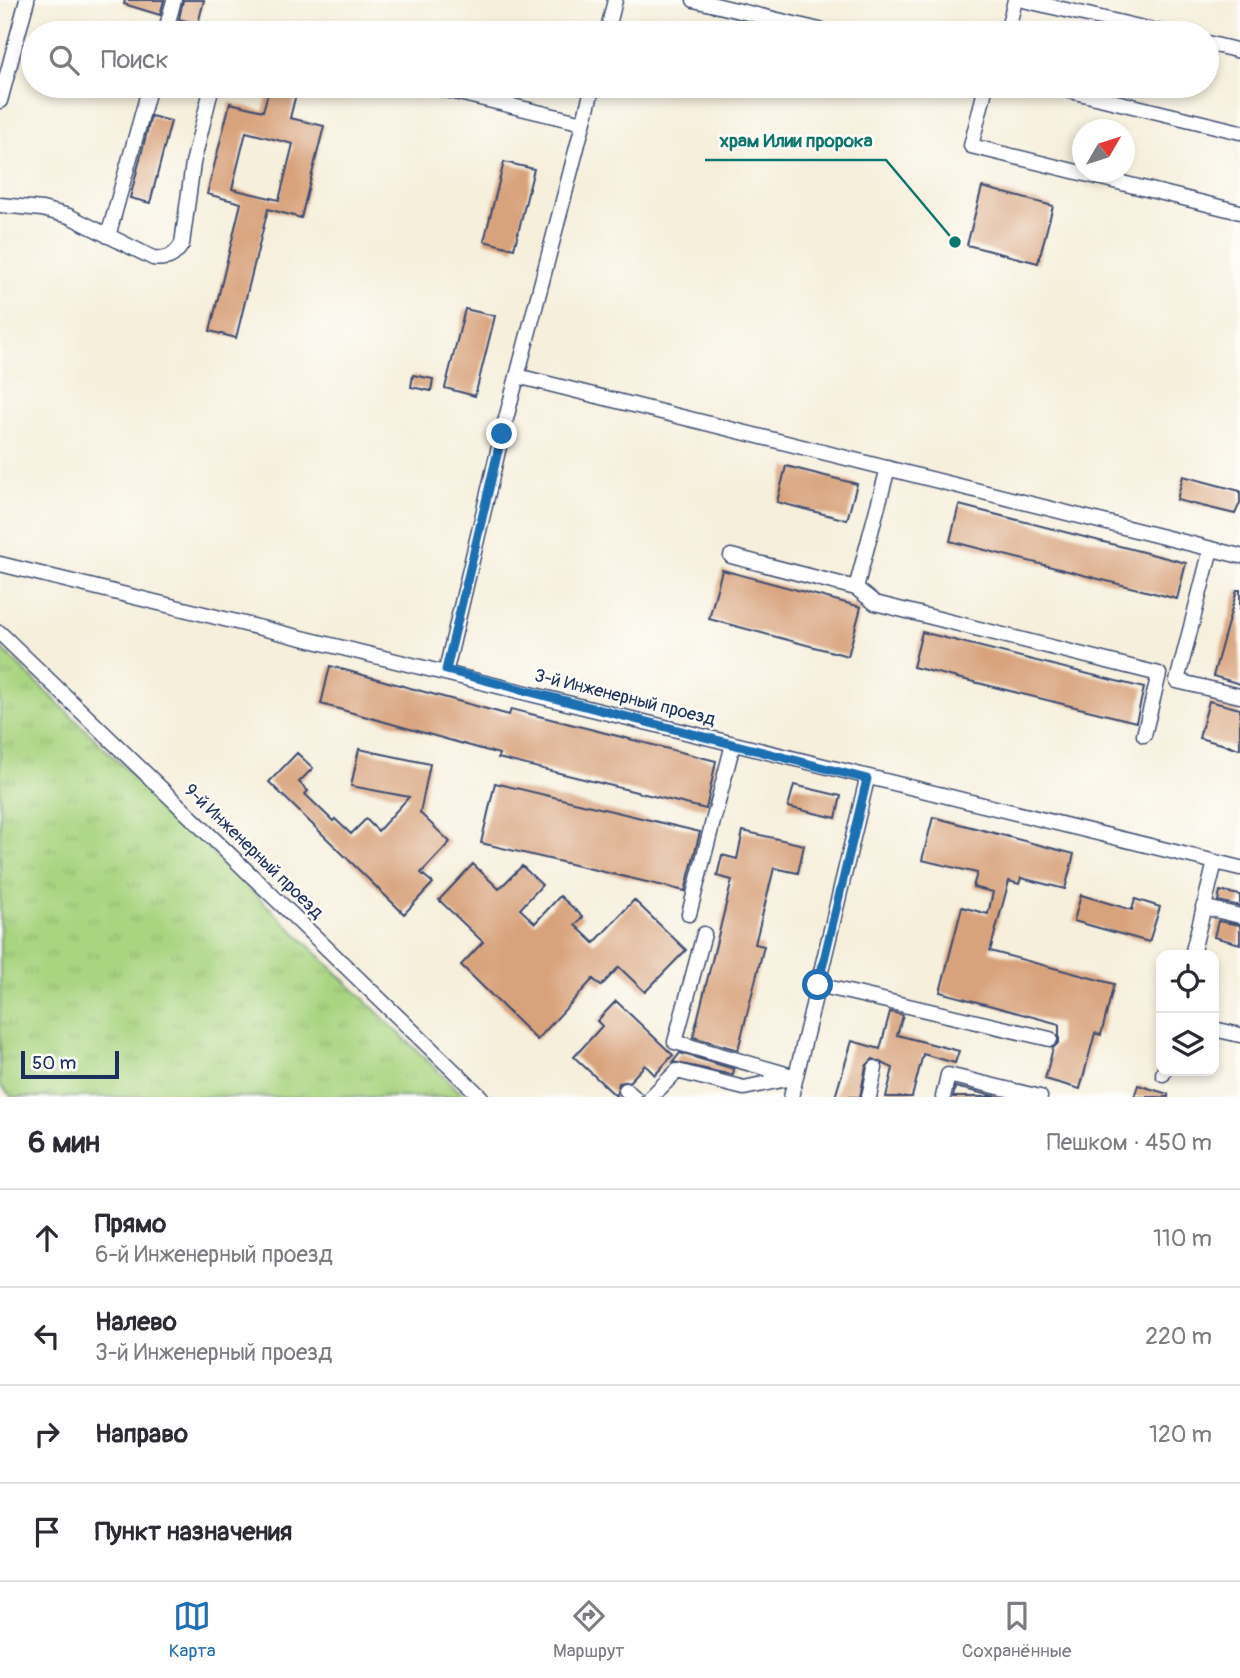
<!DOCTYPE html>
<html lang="ru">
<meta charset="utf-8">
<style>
:root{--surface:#fff;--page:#f7f7f7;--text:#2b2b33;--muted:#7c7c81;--line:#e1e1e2;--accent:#1f6fb2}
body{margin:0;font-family:Pangolin,sans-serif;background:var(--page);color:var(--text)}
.controls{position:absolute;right:21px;bottom:21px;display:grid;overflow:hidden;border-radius:14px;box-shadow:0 4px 10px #0003}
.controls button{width:63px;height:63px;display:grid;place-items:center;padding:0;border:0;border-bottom:2px solid var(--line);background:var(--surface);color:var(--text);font:35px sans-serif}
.compass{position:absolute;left:1072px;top:119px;width:63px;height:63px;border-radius:50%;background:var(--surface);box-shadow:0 4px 10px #0003;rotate:51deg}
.scale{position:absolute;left:21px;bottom:18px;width:98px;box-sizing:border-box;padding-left:7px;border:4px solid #1b2f5e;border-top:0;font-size:19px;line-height:24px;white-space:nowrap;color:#1b2f5e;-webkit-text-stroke:5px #fdfcf7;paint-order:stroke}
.stop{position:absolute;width:21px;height:21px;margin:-16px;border:5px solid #1f6fb2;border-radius:50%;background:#fff}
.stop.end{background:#1f6fb2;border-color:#fff;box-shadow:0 2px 7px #0008}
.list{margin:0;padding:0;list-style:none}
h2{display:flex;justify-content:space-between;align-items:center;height:91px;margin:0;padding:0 28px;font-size:30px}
h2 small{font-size:23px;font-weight:400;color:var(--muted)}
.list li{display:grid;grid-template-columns:46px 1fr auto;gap:21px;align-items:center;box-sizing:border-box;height:98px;padding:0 28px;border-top:2px solid var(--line)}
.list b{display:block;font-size:26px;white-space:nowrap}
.list p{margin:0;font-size:23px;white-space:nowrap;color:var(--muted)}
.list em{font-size:23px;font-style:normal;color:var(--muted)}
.icon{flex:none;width:38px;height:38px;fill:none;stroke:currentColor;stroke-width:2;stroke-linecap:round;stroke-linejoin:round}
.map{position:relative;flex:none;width:1240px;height:1097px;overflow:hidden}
.search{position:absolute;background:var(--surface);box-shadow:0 4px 10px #0003;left:21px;right:21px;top:21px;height:77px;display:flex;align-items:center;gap:18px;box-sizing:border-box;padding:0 24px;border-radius:38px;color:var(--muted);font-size:26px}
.sheet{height:483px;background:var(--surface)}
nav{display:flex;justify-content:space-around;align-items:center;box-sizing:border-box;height:98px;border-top:2px solid var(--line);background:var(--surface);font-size:19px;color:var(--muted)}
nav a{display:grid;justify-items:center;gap:4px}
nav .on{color:var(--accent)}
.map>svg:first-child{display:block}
.grass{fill:url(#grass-tufts);stroke:#62826f;stroke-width:2}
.building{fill:#d8a27b;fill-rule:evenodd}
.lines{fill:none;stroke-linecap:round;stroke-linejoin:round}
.minor-casing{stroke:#3c4c71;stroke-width:17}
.minor{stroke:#fff;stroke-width:14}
.route{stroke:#1f6fb2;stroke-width:9}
.labels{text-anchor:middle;stroke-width:5;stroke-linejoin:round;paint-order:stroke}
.street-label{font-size:18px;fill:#1b2f5e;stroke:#fdfcf7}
.leader{fill:none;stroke:#0f766e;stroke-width:2.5}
.callout-dot{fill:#0f766e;stroke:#fdfcf7;stroke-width:2.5}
.callout-label{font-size:19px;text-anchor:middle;font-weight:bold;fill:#0f766e;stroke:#fdfcf7;stroke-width:5;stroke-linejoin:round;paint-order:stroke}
</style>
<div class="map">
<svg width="1240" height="1097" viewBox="0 0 1240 1097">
<defs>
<pattern id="grass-tufts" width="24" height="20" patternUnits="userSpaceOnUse" patternTransform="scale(1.75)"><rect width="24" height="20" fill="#a9d480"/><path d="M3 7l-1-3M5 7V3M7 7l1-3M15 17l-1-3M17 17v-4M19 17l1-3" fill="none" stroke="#91b671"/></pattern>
</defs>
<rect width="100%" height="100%" fill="#fdfcf7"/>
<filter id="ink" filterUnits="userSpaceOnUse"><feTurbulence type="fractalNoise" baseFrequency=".0143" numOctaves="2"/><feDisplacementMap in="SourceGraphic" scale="14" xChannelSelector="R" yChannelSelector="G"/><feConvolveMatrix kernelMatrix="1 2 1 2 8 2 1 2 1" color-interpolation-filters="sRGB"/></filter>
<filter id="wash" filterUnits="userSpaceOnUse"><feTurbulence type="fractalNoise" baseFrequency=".00686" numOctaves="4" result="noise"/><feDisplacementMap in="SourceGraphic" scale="28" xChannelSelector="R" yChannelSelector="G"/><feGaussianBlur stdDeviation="1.57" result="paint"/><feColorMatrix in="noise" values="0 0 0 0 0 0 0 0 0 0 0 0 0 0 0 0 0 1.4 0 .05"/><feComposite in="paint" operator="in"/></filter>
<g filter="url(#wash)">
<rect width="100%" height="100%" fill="#f6efdc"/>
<path class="grass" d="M0 647 465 1097H12L0 1085Z"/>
<g id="blocks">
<path class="building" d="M125 0H164L160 15 124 4Z
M183 0H204L198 24 179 19Z
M270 86H298L290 118 324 126 301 218 268 209 236 338 210 331 241 203 207 194 230 103 263 111ZM246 132 293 144 279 200 232 189Z
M151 116 171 121 150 203 130 198Z
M504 162 534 169 514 249 484 241Z
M982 187 1053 206 1038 263 967 245Z
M465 309 495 316 475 396 445 388Z
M413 375 433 379 431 391 411 387Z
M786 466 857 484 847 520 777 502Z
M1183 476 1240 491V503L1235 514 1177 500Z
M959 505 1186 563 1177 599 950 541Z
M722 570 861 607 848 656 709 619Z
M1237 590H1240V684L1213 676Z
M922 632 1144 688 1136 722 913 667Z
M330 666 509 715 511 709 716 761 706 809 498 758 499 754 321 704Z
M1209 701 1240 709V749L1199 738Z
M359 749 430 764 420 813 450 842 421 873 433 883 404 914 269 782 297 753 313 768 299 782 308 791 305 794 333 821 335 819 351 834 366 819 378 831 409 797 351 786Z
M495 783 700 832 685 891 481 843Z
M794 785 841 796 836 818 788 807Z
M933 817 1074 854 1065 889 1021 878 1019 884 1009 881 990 951 1114 984 1101 1035 1095 1033 1080 1089 1045 1079 1053 1048 1059 1042V1024L940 992 962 907 988 914 993 892 973 887 977 873 922 860Z
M743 831 804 845 798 873 774 868 755 944 764 946 738 1050 693 1037 732 880 717 876 722 855 737 859Z
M473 864 499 889 522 866 542 885 520 909 535 923 560 896 583 917 575 925 594 943 634 900 686 950 645 992 619 967 601 986 593 979 537 1040 461 965 483 942 439 900Z
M1220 891 1240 895V906L1218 901Z
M1081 895 1132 910 1135 899 1160 907 1149 942 1074 921Z
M1218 921 1240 925V944L1214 937Z
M616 1001 673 1055 655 1075 645 1065 630 1081 619 1083 616 1096 574 1057 602 1026 597 1021Z
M890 1012 903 1015 897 1035 959 1051 955 1063 923 1054 912 1097H886L893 1068 873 1059 866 1066 860 1097H835L852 1041 880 1049Z
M680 1053 734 1069 733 1075 673 1062Z
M1138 1085 1168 1094V1097H1134Z
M955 1087 998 1097H953Z"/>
</g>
</g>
<g filter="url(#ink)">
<use href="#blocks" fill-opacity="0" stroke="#3c4c71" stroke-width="2"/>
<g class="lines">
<defs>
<path id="minor" d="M694 0 832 33
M1023 0 1165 33
M165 33 174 0
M607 33 615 0
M1007 33 1015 0
M1207 43 1240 51
M430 86 583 123
M986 86 971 146 1240 212
M1050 86 1240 132
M0 101 27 0
M0 205 42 209 69 216 153 258C167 260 174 257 182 244L193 163 212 86
M108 236 150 86
M517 376 1240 556
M1211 549 1177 681 1240 696
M731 556 856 588 888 468
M0 564C414 663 826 769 1240 868
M856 588 875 603 1159 674 1144 735
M0 633 481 1097
M446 670 502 434 593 86
M1203 907 1240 916
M689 914 733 744
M704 934 675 1042 796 1077
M1192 955 1215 862
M818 985 1050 1039
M1214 1029 1240 1035
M1163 1074 1164 1071
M626 1090 634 1097
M651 1097 677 1071 744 1088 791 1078
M791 1097 867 779
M869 1097 875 1068
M943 1097 948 1075 1040 1097"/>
</defs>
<use href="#minor" class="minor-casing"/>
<use href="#minor" class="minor"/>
</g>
</g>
<g class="lines" filter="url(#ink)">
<path class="route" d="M502 434 446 670 867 779 818 985"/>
</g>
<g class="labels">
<g class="street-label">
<text transform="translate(625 697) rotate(14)" y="6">3-й Инженерный проезд</text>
<text transform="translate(254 851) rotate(44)" y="6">9-й Инженерный проезд</text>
</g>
</g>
<path class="leader" d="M955 242L886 160H705"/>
<circle class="callout-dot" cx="955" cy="242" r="7"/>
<g class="callout-label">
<text x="796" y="147">храм Илии пророка</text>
</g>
</svg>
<div class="controls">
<button><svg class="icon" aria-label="locate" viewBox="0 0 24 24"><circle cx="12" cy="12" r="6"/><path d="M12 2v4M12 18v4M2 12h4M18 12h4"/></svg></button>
<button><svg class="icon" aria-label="layers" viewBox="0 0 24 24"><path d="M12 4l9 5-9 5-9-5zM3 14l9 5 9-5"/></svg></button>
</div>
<svg class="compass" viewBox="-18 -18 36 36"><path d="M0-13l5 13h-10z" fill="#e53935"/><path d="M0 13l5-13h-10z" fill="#7c7c81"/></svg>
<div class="scale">50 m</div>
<div class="stop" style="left:818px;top:985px"></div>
<div class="stop end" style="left:502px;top:434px"></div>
<div class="search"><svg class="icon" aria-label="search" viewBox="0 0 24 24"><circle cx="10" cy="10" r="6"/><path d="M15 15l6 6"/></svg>Поиск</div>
</div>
<section class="sheet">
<h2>6 мин<small>Пешком · 450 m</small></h2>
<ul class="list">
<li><svg class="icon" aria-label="ahead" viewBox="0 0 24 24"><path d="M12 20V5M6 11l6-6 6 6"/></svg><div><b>Прямо</b><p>6-й Инженерный проезд</p></div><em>110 m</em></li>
<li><svg class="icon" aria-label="left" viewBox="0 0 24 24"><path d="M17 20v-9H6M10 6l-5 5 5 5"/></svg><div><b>Налево</b><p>3-й Инженерный проезд</p></div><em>220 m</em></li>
<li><svg class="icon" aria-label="right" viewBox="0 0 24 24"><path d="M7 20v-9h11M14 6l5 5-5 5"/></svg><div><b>Направо</b></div><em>120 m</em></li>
<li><svg class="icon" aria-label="arrive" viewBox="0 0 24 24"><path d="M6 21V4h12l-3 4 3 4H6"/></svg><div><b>Пункт назначения</b></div></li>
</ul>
</section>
<nav>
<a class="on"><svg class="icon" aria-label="map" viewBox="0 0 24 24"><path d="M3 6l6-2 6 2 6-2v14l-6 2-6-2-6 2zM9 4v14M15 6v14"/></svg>Карта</a>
<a><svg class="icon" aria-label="directions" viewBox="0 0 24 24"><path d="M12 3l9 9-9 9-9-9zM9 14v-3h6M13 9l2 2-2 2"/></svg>Маршрут</a>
<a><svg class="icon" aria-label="saved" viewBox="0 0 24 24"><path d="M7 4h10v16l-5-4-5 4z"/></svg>Сохранённые</a>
</nav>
